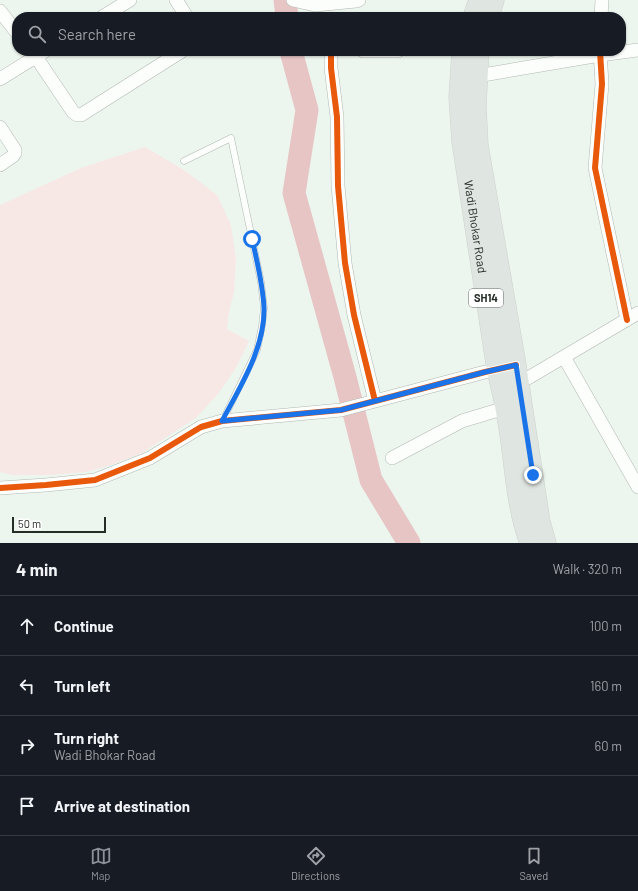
<!DOCTYPE html>
<meta charset="utf-8">
<style>
:root{--surface:#171b24;--page:#20242c;--text:#f1f3f6;--muted:#9ea1a6;--line:#363941;--accent:#8c9099}
body{margin:0;font-family:Barlow,sans-serif;background:var(--page);color:var(--text)}
.scale{position:absolute;left:12px;bottom:10px;width:94px;box-sizing:border-box;padding-left:4px;border:2px solid #262d27;border-top:0;font-size:11px;line-height:14px;white-space:nowrap;color:#262d27;-webkit-text-stroke:3px #fff;paint-order:stroke}
.stop{position:absolute;width:12px;height:12px;margin:-9px;border:3px solid #1a73e8;border-radius:50%;background:#fff}
.stop.end{background:#1a73e8;border-color:#fff;box-shadow:0 1px 4px #0008}
.list{margin:0;padding:0;list-style:none}
h2{display:flex;justify-content:space-between;align-items:center;height:52px;margin:0;padding:0 16px;font-size:17px}
h2 small{font-size:13px;font-weight:400;color:var(--muted)}
.list li{display:grid;grid-template-columns:26px 1fr auto;gap:12px;align-items:center;box-sizing:border-box;height:60px;padding:0 16px;border-top:1px solid var(--line)}
.list b{display:block;font-size:15px;white-space:nowrap}
.list p{margin:0;font-size:13px;white-space:nowrap;color:var(--muted)}
.list em{font-size:13px;font-style:normal;color:var(--muted)}
.icon{flex:none;width:22px;height:22px;fill:none;stroke:currentColor;stroke-width:2;stroke-linecap:round;stroke-linejoin:round}
.map{position:relative;flex:none;width:638px;height:543px;overflow:hidden}
.search{position:absolute;background:var(--surface);box-shadow:0 1px 3px #0004;left:12px;right:12px;top:12px;height:44px;display:flex;align-items:center;gap:10px;box-sizing:border-box;padding:0 14px;border-radius:16px;color:var(--muted);font-size:15px}
.sheet{height:292px;background:var(--surface)}
nav{display:flex;justify-content:space-around;align-items:center;box-sizing:border-box;height:56px;border-top:1px solid var(--line);background:var(--surface);font-size:11px;color:var(--muted)}
nav a{display:grid;justify-items:center;gap:2px}
nav .on{color:var(--accent)}
.map>svg:first-child{display:block}
.green{fill:#f7e8e5}
.lines{fill:none;stroke-linecap:round;stroke-linejoin:round}
.river{stroke:#e7c5c5;stroke-width:23}
.lane-casing{stroke:#b1b8b2;stroke-width:7}
.street-casing{stroke:#b1b8b2;stroke-width:14}
.primary-casing{stroke:#cdd2cd;stroke-width:21}
.lane{stroke:#fcfefc;stroke-width:6}
.street{stroke:#fcfefc;stroke-width:13}
.primary{stroke:#dfe5e0;stroke-width:20}
.cycleway-casing{stroke:#fff;stroke-width:8}
.cycleway{stroke:#e8590c;stroke-width:6}
.route{stroke:#1a73e8;stroke-width:5}
.labels{text-anchor:middle;stroke-width:3.5;stroke-linejoin:round;paint-order:stroke}
.shield{fill:#fff;stroke:#676c68;stroke-width:1}
.shield-label{font-size:11px;font-weight:bold;fill:#262d27}
.street-label{font-size:12px;fill:#262d27;stroke:#fff}
</style>
<div class="map">
<svg width="638" height="543" viewBox="0 0 638 543">
<rect width="100%" height="100%" fill="#edf6ee"/>
<path class="green" d="M145 147 184 170 217 195 231 225 236 259 234 292 229 312 227 329 249 341 236 368 218 394 196 418 142 453 111 465 86 472 52 475H12L0 472V205L81 168Z"/>
<g class="lines">
<path class="river" d="M285 0 287 17
M291 51 307 110 294 193 345 377 371 480 409 543"/>
<defs>
<path id="lane" d="M184 161 231 138 261 282 264 308 262 326 257 350 223 420"/>
<path id="street" d="M176 0 187 17
M293 0 315 5 356 1 359 0
M0 11 17 33
M102 17 130 0
M601 17 602 0
M32 51 73 112 77 115H81L182 51
M331 51V68L337 117 338 186 345 263 354 315 375 401
M363 51H398
M600 51 602 84 595 168 627 320
M477 76 600 55 638 50
M0 79 45 51
M0 127 15 150V153L13 156 0 165
M564 357 638 487
M517 382 528 378 638 313
M392 458 462 421 505 408
M0 488 46 485 95 480 150 458 201 427 222 421 341 410 485 372 504 368"/>
<g id="primary">
<path d="M473 17 479 0"/>
<path d="M489 17 494 0"/>
<path id="s1" d="M462 51 459 97 462 142 497 370C502 389 506 408 509 428 515 466 516 506 530 543"/>
<path d="M479 51 476 106 478 145 516 365 540 522 546 543"/>
</g>
</defs>
<use href="#lane" class="lane-casing"/>
<use href="#street" class="street-casing"/>
<use href="#primary" class="primary-casing"/>
<use href="#lane" class="lane"/>
<use href="#street" class="street"/>
<use href="#primary" class="primary"/>
<defs>
<path id="cycleway" d="M331 51V68L337 117 338 186 345 263 354 315 375 401
M600 51 602 84 595 168 627 320
M0 488 46 485 95 480 150 458 201 427 222 421 341 410 485 372 516 365"/>
</defs>
<use href="#cycleway" class="cycleway-casing"/>
<use href="#cycleway" class="cycleway"/>
</g>
<g class="lines">
<path class="route" d="M252 239C257 261 263 285 264 308 265 348 240 387 222 421L341 410 485 372 516 365 533 475"/>
</g>
<g class="labels">
<rect class="shield" x="469" y="289" width="34" height="18" rx="3"/>
<g class="shield-label">
<text x="486" y="302">SH14</text>
</g>
<g class="street-label">
<text dy="4" stroke="none"><textPath href="#s1" startOffset="177">Wadi Bhokar Road</textPath></text>
</g>
</g>
</svg>
<div class="scale">50 m</div>
<div class="stop" style="left:252px;top:239px"></div>
<div class="stop end" style="left:533px;top:475px"></div>
<div class="search"><svg class="icon" aria-label="search" viewBox="0 0 24 24"><circle cx="10" cy="10" r="6"/><path d="M15 15l6 6"/></svg>Search here</div>
</div>
<section class="sheet">
<h2>4 min<small>Walk · 320 m</small></h2>
<ul class="list">
<li><svg class="icon" aria-label="ahead" viewBox="0 0 24 24"><path d="M12 20V5M6 11l6-6 6 6"/></svg><div><b>Continue</b></div><em>100 m</em></li>
<li><svg class="icon" aria-label="left" viewBox="0 0 24 24"><path d="M17 20v-9H6M10 6l-5 5 5 5"/></svg><div><b>Turn left</b></div><em>160 m</em></li>
<li><svg class="icon" aria-label="right" viewBox="0 0 24 24"><path d="M7 20v-9h11M14 6l5 5-5 5"/></svg><div><b>Turn right</b><p>Wadi Bhokar Road</p></div><em>60 m</em></li>
<li><svg class="icon" aria-label="arrive" viewBox="0 0 24 24"><path d="M6 21V4h12l-3 4 3 4H6"/></svg><div><b>Arrive at destination</b></div></li>
</ul>
</section>
<nav>
<a class="on"><svg class="icon" aria-label="map" viewBox="0 0 24 24"><path d="M3 6l6-2 6 2 6-2v14l-6 2-6-2-6 2zM9 4v14M15 6v14"/></svg>Map</a>
<a><svg class="icon" aria-label="directions" viewBox="0 0 24 24"><path d="M12 3l9 9-9 9-9-9zM9 14v-3h6M13 9l2 2-2 2"/></svg>Directions</a>
<a><svg class="icon" aria-label="saved" viewBox="0 0 24 24"><path d="M7 4h10v16l-5-4-5 4z"/></svg>Saved</a>
</nav>
